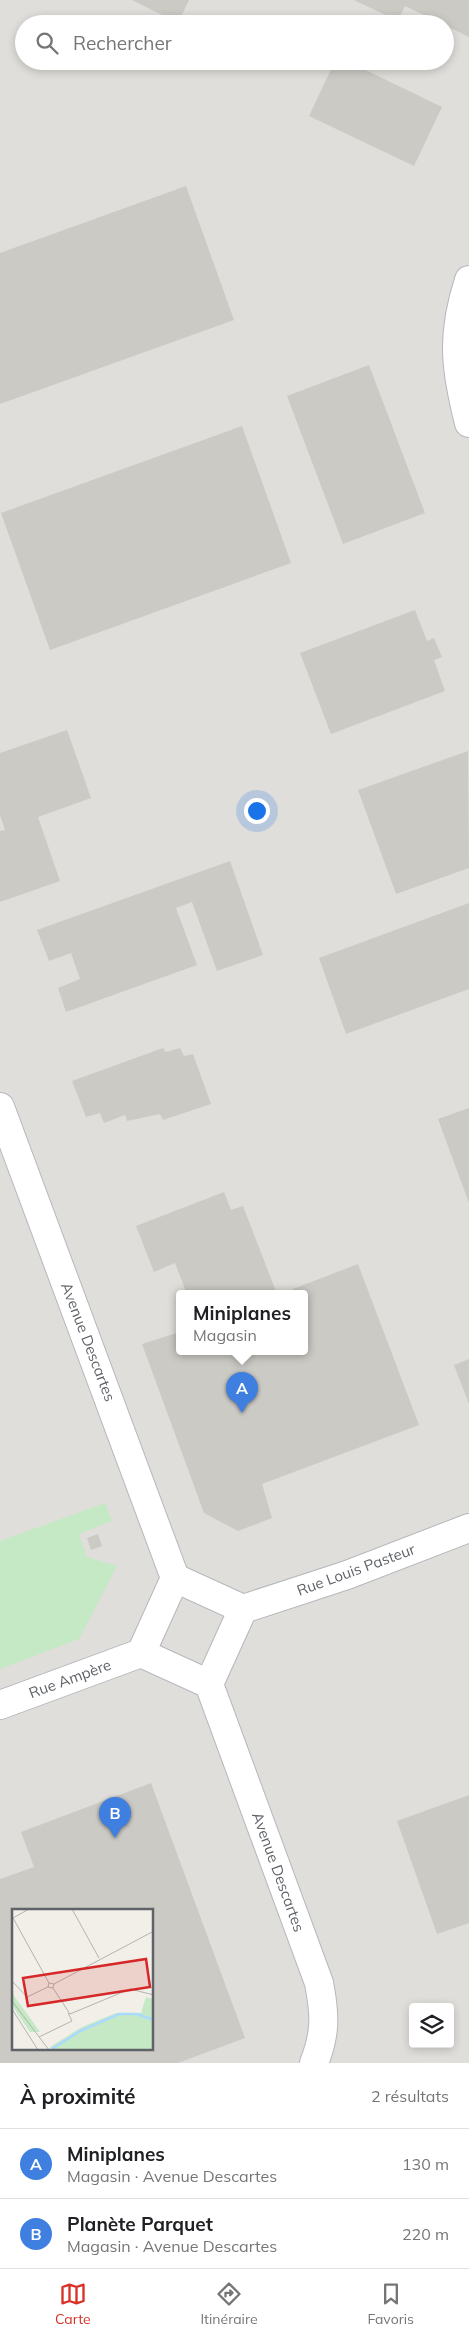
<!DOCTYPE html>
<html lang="fr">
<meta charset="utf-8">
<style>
:root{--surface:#fff;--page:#f2f2f2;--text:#202124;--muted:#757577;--line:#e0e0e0;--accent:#d93025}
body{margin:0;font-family:Mulish,sans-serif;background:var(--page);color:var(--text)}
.controls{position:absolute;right:15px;bottom:15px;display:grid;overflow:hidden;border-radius:5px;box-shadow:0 2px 8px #0003}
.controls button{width:45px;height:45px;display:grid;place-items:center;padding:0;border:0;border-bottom:1px solid var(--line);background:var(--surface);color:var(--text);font:25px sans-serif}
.you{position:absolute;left:256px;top:810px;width:18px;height:18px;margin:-12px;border:4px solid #fff;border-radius:50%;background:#1a73e8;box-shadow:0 0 0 8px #1a73e833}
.badge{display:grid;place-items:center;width:32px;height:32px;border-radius:50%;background:var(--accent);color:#fff;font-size:16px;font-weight:700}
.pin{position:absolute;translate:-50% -41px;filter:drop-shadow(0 1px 2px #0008)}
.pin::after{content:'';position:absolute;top:26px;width:18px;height:15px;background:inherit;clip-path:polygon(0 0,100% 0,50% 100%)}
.popup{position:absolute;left:176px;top:1290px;width:132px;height:65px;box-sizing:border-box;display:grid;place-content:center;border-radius:5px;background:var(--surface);filter:drop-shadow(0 1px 4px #0005);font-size:16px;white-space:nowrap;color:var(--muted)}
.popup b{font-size:19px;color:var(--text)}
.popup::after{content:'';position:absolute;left:50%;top:100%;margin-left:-10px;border:10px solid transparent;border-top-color:var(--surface)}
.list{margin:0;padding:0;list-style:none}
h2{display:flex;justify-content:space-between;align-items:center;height:65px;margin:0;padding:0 20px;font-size:21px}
h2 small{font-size:16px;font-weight:400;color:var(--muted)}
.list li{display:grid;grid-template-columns:32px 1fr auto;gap:15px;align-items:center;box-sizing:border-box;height:70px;padding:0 20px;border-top:1px solid var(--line)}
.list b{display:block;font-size:19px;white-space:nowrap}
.list p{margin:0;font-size:16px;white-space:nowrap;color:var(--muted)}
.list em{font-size:16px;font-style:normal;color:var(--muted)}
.icon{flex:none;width:28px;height:28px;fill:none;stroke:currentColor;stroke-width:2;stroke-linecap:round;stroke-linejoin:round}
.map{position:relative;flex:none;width:469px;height:2063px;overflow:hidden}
.search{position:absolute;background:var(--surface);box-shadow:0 2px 8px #0003;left:15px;right:15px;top:15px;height:55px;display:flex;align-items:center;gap:12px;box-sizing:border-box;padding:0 18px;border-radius:28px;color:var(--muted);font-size:19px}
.sheet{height:205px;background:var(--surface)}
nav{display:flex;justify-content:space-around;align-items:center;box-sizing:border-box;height:70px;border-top:1px solid var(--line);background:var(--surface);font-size:14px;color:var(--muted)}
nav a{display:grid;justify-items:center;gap:2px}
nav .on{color:var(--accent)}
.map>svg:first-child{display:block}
.industrial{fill:#e0deda;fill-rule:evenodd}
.green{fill:#c5e8c5}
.building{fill:#cccac5;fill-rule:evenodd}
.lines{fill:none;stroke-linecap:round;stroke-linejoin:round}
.minor-casing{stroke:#b5b8bc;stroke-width:30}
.minor{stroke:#fff;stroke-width:28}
.labels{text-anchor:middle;stroke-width:4;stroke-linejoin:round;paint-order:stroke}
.street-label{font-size:15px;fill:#5f6368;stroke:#fff}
.inset-river{fill:none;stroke:#aadaff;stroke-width:2.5}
.inset-road{fill:none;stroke:#b3b3b1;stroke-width:1}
.view{fill:#d62828;fill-opacity:0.15;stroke:#d62828;stroke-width:2.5}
.inset-edge{fill:none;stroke:#5f6368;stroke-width:2.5}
</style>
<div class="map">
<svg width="469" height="2063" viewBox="0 0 469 2063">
<rect width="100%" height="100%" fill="#f1efe8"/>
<path class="industrial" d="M0 0H469V2063H0ZM24 24H445V61H24ZM180 1294H304V1352H180ZM14 1910H152V2049H14ZM413 2007H450V2044H413Z"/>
<path class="green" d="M105 1503 112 1521 79 1534 87 1557 117 1566 79 1639 0 1669V1541Z"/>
<path class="building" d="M132 0H189L178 23Z
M354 0H469V37L405 6 398 21Z
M335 61H347L442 107 414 166 309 116Z
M186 186 234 320 0 404V253Z
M369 365 425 513 343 544 287 396Z
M242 426 291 563 50 650 1 513Z
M415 610 427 641 434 638 442 657 434 660 445 691 331 734 300 653Z
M67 730 91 798 38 817 60 881 0 902V831L5 830 0 815V753Z
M468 751 469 868 396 894 358 790Z
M230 861 263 955 217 971 192 902 176 908 197 965 66 1012 58 988 80 979 71 953 49 961 37 930Z
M469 903V989L346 1034 319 958Z
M163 1048 166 1052 180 1048 184 1056 193 1054 211 1104 163 1120 160 1114 127 1121 125 1115 104 1123 100 1113 86 1117 72 1081Z
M469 1108V1203L438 1119Z
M224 1192 231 1210 243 1206 277 1294H187L175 1263 154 1272 136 1226Z
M358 1264 419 1425 262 1484 272 1518 238 1531 204 1513 142 1344 180 1332V1352H304V1294H280Z
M469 1359V1404L454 1365Z
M98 1534 102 1546 91 1550 87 1538Z
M151 1783 245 2038 178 2063H0V1879L34 1867 21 1832ZM14 1910H152V2049H14Z
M469 1795V1923L437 1934 397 1821Z"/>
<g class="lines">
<defs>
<path id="minor" d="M469 280C451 335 455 368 469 423
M0 1107 175 1578
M175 1578 243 1609 209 1684 141 1653Z
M243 1609 347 1575 469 1528
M209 1684 319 1983C325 2014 326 2033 314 2063
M0 1705 141 1653"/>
</defs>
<use href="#minor" class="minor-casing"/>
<use href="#minor" class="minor"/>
</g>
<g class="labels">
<g class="street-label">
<text transform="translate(88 1342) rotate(69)" y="5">Avenue Descartes</text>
<text transform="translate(356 1570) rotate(-20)" y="5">Rue Louis Pasteur</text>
<text transform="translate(70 1679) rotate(-20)" y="5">Rue Ampère</text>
<text transform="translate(278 1872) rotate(70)" y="5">Avenue Descartes</text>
</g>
</g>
<g transform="translate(12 1909)">
<rect width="141" height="141" fill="#f1efe8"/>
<path d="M0 84 28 123H18L0 96ZM134 88 141 90V141H41L38 138 70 118 104 104H129Z" fill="#c5e8c5"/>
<path class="inset-river" d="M40 140 68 122 107 105H125L142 111"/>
<path class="inset-road" d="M60 0 87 49M1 9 37 74M1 9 17 0M0 72 15 88 36 78 37 74 42 75 41 79 36 78M42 75 142 22M41 79 58 105 118 80 142 86M0 92 37 141M0 100 26 141M27 128 60 112 56 104"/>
<path class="view" d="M134 50 138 78 16 97 11 69Z"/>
<rect width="141" height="141" class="inset-edge"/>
</g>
</svg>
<div class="controls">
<button><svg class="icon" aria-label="layers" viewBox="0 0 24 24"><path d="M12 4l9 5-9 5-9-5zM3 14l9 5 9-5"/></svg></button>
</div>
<div class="you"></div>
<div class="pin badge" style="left:242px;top:1413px;background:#3f7fe0">A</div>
<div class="popup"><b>Miniplanes</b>Magasin</div>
<div class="pin badge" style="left:115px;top:1838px;background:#3f7fe0">B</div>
<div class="search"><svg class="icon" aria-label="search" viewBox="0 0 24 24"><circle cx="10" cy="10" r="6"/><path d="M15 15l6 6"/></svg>Rechercher</div>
</div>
<section class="sheet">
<h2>À proximité<small>2 résultats</small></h2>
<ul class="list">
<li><span class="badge" style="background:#3f7fe0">A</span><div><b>Miniplanes</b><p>Magasin · Avenue Descartes</p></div><em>130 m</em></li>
<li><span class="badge" style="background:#3f7fe0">B</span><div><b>Planète Parquet</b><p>Magasin · Avenue Descartes</p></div><em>220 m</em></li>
</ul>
</section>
<nav>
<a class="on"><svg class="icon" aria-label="map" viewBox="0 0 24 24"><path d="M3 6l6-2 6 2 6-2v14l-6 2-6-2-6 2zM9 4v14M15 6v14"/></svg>Carte</a>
<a><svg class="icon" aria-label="directions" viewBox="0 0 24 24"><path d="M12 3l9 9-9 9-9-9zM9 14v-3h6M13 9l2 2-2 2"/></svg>Itinéraire</a>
<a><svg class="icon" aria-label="saved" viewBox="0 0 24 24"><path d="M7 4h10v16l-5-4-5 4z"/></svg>Favoris</a>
</nav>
